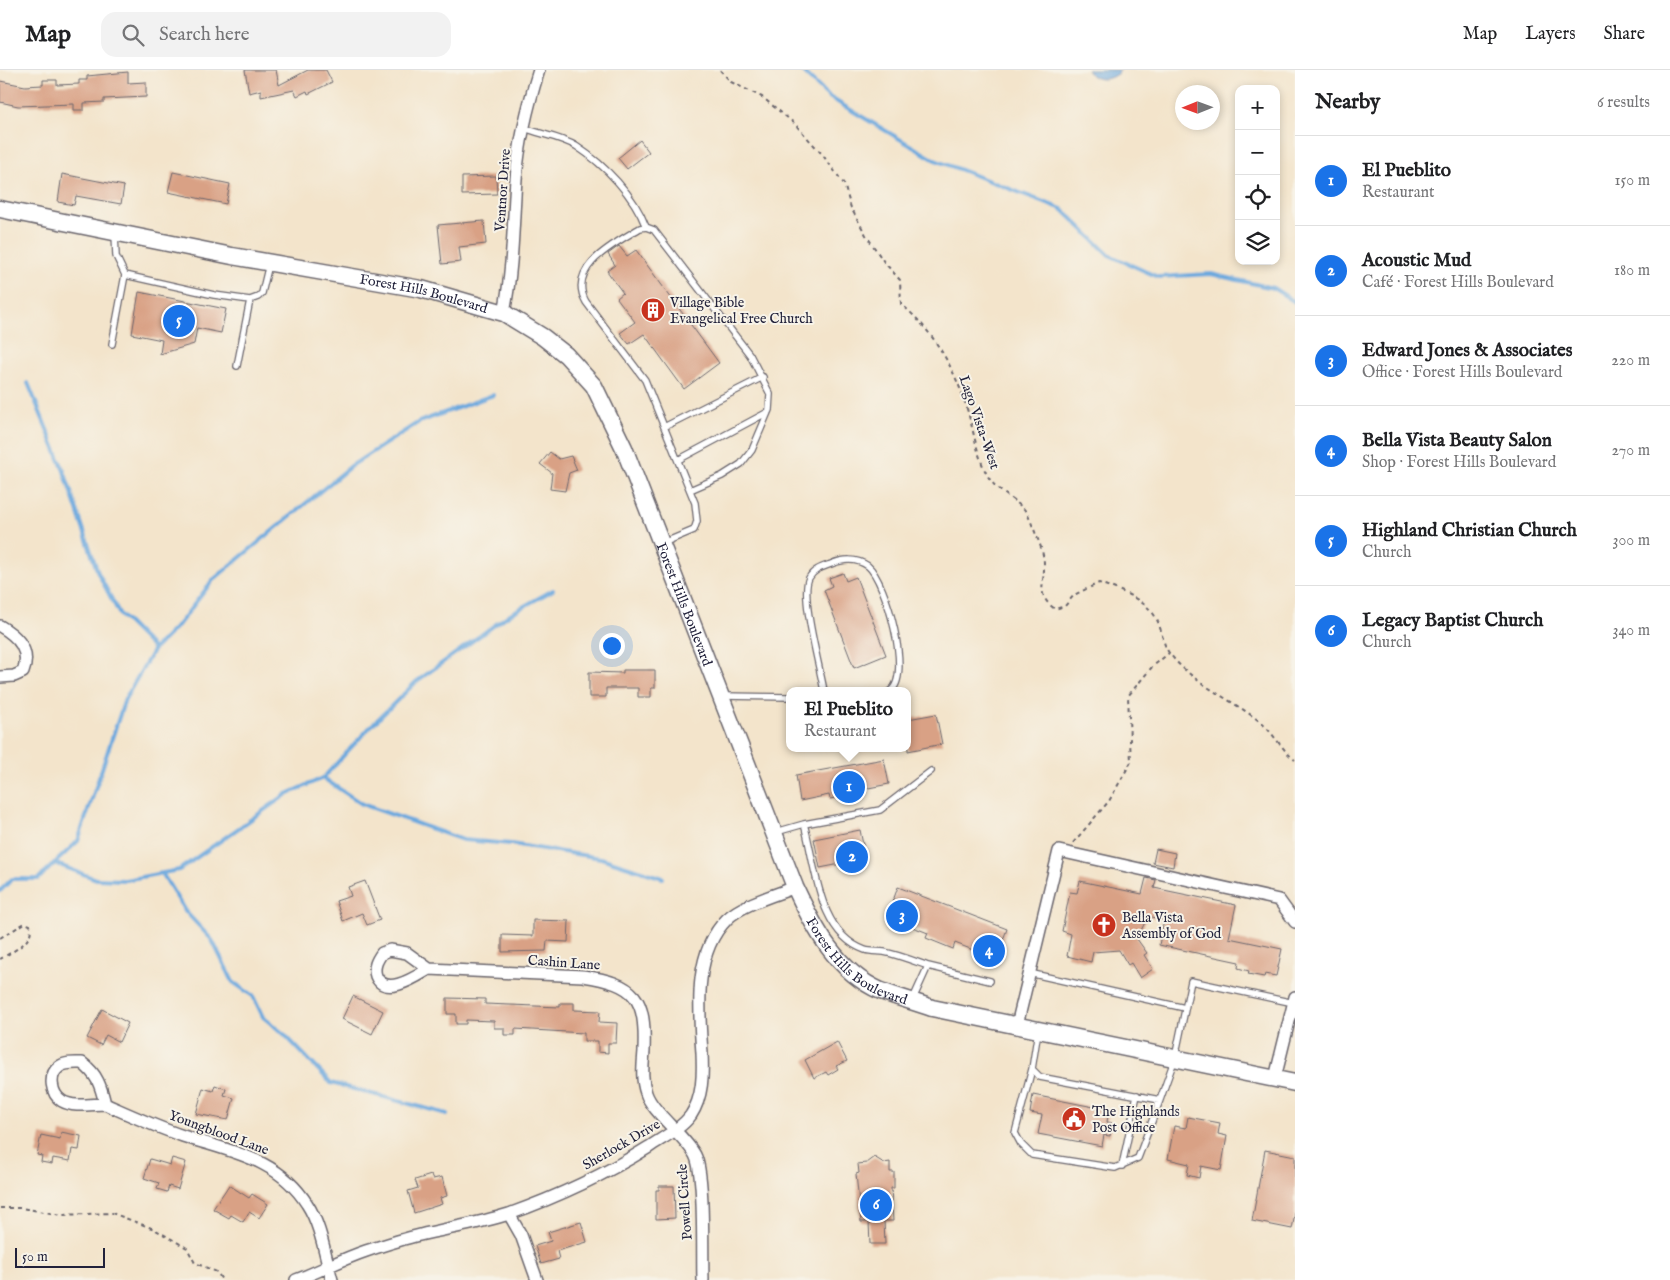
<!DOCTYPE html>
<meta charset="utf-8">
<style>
:root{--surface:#fff;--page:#f2f2f2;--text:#202124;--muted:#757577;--line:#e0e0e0;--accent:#1a73e8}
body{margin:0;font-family:"IM FELL English",serif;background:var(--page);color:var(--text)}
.controls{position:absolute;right:15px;top:15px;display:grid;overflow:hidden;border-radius:10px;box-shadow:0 2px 8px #0003}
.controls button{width:45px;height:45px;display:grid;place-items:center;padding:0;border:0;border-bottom:1px solid var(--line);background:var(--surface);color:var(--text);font:25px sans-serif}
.compass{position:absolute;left:1175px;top:15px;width:45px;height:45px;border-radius:50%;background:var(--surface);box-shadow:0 2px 8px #0003;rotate:269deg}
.scale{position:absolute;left:15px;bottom:12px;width:90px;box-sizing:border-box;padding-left:5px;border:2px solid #22223b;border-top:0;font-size:14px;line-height:18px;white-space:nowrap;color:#22223b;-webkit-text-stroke:4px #f7f3e8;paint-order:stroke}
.you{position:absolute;left:611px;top:575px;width:18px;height:18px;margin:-12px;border:4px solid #fff;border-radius:50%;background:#1a73e8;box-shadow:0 0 0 8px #1a73e833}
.badge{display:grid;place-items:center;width:32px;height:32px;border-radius:50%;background:var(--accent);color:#fff;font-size:16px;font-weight:700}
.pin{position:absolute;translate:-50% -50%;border:2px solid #fff;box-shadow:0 1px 5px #0006}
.popup{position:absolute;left:786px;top:617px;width:125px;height:65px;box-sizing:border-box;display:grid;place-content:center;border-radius:10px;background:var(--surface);filter:drop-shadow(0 1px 4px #0005);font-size:16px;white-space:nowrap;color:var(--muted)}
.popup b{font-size:19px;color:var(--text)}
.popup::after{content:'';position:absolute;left:50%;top:100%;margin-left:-10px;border:10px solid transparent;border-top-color:var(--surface)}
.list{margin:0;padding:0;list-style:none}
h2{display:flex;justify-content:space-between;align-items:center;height:65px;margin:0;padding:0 20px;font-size:21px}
h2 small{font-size:16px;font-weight:400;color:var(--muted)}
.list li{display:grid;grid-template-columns:32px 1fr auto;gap:15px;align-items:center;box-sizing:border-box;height:90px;padding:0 20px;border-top:1px solid var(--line)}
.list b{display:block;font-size:19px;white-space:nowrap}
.list p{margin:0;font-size:16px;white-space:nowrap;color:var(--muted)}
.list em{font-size:16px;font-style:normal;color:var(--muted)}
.icon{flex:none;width:28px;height:28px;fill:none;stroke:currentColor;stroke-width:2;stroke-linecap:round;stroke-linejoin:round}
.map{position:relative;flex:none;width:1295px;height:1210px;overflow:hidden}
header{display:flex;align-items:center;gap:30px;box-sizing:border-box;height:70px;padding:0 25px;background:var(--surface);border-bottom:1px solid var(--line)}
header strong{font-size:24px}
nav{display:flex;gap:28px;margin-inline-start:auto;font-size:18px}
.search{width:350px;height:45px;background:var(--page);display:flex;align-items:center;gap:12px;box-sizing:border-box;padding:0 18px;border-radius:15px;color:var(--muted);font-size:19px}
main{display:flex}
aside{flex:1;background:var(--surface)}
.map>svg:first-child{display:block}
.water{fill:#6da9de;stroke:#48668c}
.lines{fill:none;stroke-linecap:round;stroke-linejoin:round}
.stream{stroke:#6da9de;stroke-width:4}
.building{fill:#d9a185}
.lane-casing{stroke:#6b666d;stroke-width:8}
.street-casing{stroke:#6b666d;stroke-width:14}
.secondary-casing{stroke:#6b666d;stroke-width:19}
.path{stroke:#6b666d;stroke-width:2;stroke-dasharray:4 4;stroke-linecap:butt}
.lane{stroke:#fff;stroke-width:5.5}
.street{stroke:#fff;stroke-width:11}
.secondary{stroke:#fff;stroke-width:16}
.labels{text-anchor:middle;stroke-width:4;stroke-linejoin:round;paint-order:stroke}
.street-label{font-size:14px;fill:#22223b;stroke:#f7f3e8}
.poi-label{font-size:14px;fill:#22223b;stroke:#f7f3e8;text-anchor:start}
</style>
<header>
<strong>Map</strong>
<div class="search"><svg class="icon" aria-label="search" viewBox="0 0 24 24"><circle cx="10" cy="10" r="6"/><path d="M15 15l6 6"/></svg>Search here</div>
<nav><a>Map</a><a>Layers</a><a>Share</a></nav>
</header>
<main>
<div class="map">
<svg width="1295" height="1210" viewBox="0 0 1295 1210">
<rect width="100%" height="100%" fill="#f7f3e8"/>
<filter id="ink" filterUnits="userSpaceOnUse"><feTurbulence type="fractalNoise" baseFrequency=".02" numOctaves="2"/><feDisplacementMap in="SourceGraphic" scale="10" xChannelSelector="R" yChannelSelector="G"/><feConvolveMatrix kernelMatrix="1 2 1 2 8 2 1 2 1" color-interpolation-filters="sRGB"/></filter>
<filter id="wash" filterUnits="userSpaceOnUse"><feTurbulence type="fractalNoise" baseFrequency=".0096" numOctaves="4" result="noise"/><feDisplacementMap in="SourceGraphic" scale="20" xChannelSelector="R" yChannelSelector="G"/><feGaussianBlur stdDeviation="1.12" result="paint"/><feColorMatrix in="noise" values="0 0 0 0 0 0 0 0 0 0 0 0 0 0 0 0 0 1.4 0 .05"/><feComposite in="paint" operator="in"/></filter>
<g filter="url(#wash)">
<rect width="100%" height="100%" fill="#f3e4cb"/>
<path class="water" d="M1087 0H1121C1111 11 1096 13 1087 0Z"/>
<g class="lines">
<path class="stream" d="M801 0 829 27 935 90 1062 139 1109 185 1158 207 1211 204 1273 218 1295 232
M28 313 64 401 98 503 120 545 154 579
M323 708 362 734 463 770 511 774 601 788 663 808
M54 793 96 809 125 810 179 800 287 724 323 708 371 656 417 611 510 544 553 520
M162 803 185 841 212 870 233 912 253 926 263 947 284 964 331 1013 447 1044
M0 821 12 809H38L78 771 125 629 154 579 179 554 213 510 351 396 419 352 493 325"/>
</g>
<g id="blocks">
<path class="building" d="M245 0H276L279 15 308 0H326L332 12 308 24 307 21 297 26 294 20 261 27V20L249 23Z
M128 2V13L146 12V27L104 29V32L84 33V40H74V34L18 36 0 32V11L25 16 43 15V10H57V15L79 14V10H87V6Z
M640 70 649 82 627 99 618 88Z
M173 102 230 114 226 134 168 122Z
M62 104 124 116 121 134 76 126 74 135 58 132Z
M496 106 497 124 462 125V107Z
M484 151 486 174 459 177 461 192 442 194 438 155Z
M619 176 627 186 636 180 719 293 684 319 644 264 629 274 620 263 635 252 617 228 623 223 607 201 615 195 608 184Z
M139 222 226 239 221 263 197 258 194 274 160 284 162 270 132 264Z
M550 382 559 389 571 386 577 400 569 403 565 421 550 419 552 403 540 394Z
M843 503 846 511 856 507 886 585 854 598 824 520 832 516 829 508Z
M623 600H655V618H651V627H638V618H606V627H589V602L623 603Z
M936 644 942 674 908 681V649Z
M884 689 889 714 858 720 859 723 830 729 829 725 800 731 796 705Z
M860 760 866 789 820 798 814 769Z
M1156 779 1175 783 1173 797 1153 793Z
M1146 808 1156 810 1154 818 1236 835 1229 868 1282 879 1276 906 1265 904 1264 907 1248 904 1249 901 1238 898 1239 892 1159 875 1164 850 1148 846 1137 869 1147 883 1144 885 1153 899 1140 908 1131 893 1128 895 1119 880 1093 882 1091 892 1067 886 1071 864 1062 861 1070 822 1077 823 1080 811 1142 824Z
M365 811 380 850 367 855 362 843 343 851 336 831 351 826 348 817Z
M898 817 1007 859 996 889 955 873 953 879 926 868 928 863 887 847Z
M533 850 569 851 568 872 547 871 546 881 502 882V865L533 866Z
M353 926 383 941 372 964 342 949Z
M447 928 485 929V934L560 937V933H574V940L600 941 599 952 617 953 616 973H608V983L598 982V971H584V963L515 959V965H504V958H494V951L466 950V954H456V944H447Z
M102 939 128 953 119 972 106 965 101 975 87 968Z
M837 972 847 991 836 996 838 999 828 1005 826 1002 814 1008 805 990Z
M215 1015 226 1019 224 1025 234 1028 228 1050 196 1044 203 1018 213 1021Z
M1033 1025 1109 1040 1107 1052 1112 1053 1110 1066 1104 1065 1102 1076 1038 1064 1042 1045 1030 1043Z
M1188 1047 1220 1053 1218 1064 1227 1066 1221 1100 1201 1096 1199 1108 1187 1105 1189 1094 1168 1089 1174 1056 1186 1058Z
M61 1062 81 1066 79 1080 72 1079 70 1091 53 1088 52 1094 41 1092 42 1086 37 1085 41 1065 60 1069Z
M1265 1080 1295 1086V1144L1292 1159 1252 1151Z
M874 1087 884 1093 890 1092V1102H894V1118H891L893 1151H884L885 1174H870L869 1152H861L856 1104 859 1103 858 1094 866 1093Z
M172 1088 186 1092 178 1119 169 1116 167 1122 157 1119 159 1113 144 1108 150 1089 170 1095Z
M431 1105 433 1109 442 1107 447 1126 440 1128 442 1134 414 1143 408 1121 418 1118 415 1110Z
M229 1115 249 1128 252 1124 268 1134 259 1148 249 1142 243 1152 231 1145 229 1148 213 1139Z
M659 1116H674L675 1148 656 1149V1120H659Z
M581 1152 587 1172 557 1181 559 1189 541 1194 535 1176 551 1171 548 1162Z"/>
</g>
</g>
<g filter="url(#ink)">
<use href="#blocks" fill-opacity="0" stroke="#6b666d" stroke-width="1"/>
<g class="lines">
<defs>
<path id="lane" d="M524 58C540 64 561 67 576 76 605 95 634 125 646 157
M115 163 116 186 125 205 214 225 250 230 258 227 262 223 269 194
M112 274 125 205
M237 296 250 230
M664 357 763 307
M678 390 768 342
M663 473 694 460 697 451 695 433 645 310 586 232C566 197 616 173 640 158L646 157 654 160 750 285 770 324 769 340 752 380 741 394 722 406 690 420
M824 621C820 598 800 525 809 508 814 499 823 497 831 494 843 489 857 488 868 496 886 511 913 608 890 621
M722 626 790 627
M804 754 880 740 931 701
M776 762 804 754C816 795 817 863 865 880 871 882 878 881 884 882 899 885 914 891 928 896
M1029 903 1185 938
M913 929 928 896 990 911
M1038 961 1032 999 1040 1007 1160 1030 1175 988 1191 911 1294 933
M1032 999 1015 1063 1021 1074 1032 1085 1115 1098 1138 1088 1160 1030
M1122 1096 1137 1025"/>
<path id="street" d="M504 243C513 198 513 154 516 109 519 72 528 35 539 0
M0 556C19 567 31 581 23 602L14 606 0 607
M429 899C417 906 385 928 376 906 373 897 377 890 382 883L390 880 407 883 429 899 583 906C636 914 646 927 644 981 643 995 641 1009 646 1023 652 1042 685 1066 695 1085 705 1104 702 1184 703 1210
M1017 955 1059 781 1279 830 1295 852
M1275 1008 1295 927
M105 1034C91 1034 74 1038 62 1031 51 1024 48 1005 59 997 65 992 75 993 82 993 97 1004 101 1016 105 1034 130 1045 156 1057 183 1066 231 1082 278 1088 307 1134 321 1155 325 1186 332 1210
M509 1144 521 1165 537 1210
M296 1210C320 1201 342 1189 366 1181 384 1175 402 1169 420 1165 450 1158 480 1153 509 1144 557 1127 606 1104 649 1077 662 1068 681 1059 691 1045 703 1027 703 1004 702 983 699 939 693 883 727 849 742 834 776 825 795 817"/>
<g id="secondary">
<path id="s1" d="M0 139 232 186 421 219 504 243 543 267 566 285 594 316 624 378 795 817C814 858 837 902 881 921 897 927 915 932 932 938L1295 1013"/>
</g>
</defs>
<use href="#lane" class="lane-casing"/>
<use href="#street" class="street-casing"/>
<use href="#secondary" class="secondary-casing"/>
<path class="path" d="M720 0 731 12 762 27 794 53 822 84 844 114 851 138 866 165 884 192 900 210 901 234C935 262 958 304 969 346 975 367 978 390 989 408 998 422 1011 427 1023 438 1028 443 1032 455 1035 462 1039 472 1044 483 1044 494 1045 513 1035 525 1055 539L1065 536 1074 525 1099 513C1119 520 1149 530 1158 552 1162 561 1163 576 1170 584 1193 614 1230 628 1259 651 1273 662 1281 679 1295 690
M1073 773 1109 731 1131 692 1128 626 1152 597 1169 583
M0 868 25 853 30 855C35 872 13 881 0 889
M0 1138H21L62 1145 112 1143 154 1159 187 1178 195 1193 217 1202 222 1210"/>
<use href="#lane" class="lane"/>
<use href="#street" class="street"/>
<use href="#secondary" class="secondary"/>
</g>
</g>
<defs>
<symbol id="building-disc" viewBox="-11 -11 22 22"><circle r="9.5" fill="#c8321e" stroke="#f7f3e8"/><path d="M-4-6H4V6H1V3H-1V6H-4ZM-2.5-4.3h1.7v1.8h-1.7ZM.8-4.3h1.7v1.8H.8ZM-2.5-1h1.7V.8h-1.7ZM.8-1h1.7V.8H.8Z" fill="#fff"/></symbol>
<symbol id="church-disc" viewBox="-11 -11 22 22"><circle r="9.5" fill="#c8321e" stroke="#f7f3e8"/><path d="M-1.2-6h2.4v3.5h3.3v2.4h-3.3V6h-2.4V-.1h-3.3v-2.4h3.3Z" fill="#fff"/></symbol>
<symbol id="civic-disc" viewBox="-11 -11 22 22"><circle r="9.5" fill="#c8321e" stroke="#f7f3e8"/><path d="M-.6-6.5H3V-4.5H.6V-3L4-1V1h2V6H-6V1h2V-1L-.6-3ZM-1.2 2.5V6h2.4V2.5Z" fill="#fff"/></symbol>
</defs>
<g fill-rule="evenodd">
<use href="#building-disc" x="639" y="226" width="28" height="28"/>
<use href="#church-disc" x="1090" y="841" width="28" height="28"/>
<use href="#civic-disc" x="1060" y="1035" width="28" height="28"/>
</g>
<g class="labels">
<g class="street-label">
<text transform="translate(502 120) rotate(-86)" y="5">Ventnor Drive</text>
<text dy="5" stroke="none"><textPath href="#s1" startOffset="432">Forest Hills Boulevard</textPath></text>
<text transform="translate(980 352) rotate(71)" y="5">Lago Vista-West</text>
<text dy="5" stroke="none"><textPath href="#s1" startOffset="868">Forest Hills Boulevard</textPath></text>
<text dy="5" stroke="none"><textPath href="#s1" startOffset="1272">Forest Hills Boulevard</textPath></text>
<text transform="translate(564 892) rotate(4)" y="5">Cashin Lane</text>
<text transform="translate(219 1062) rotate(20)" y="5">Youngblood Lane</text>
<text transform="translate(621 1074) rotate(-30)" y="5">Sherlock Drive</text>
<text transform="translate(684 1132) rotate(-94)" y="5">Powell Circle</text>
</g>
<g class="poi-label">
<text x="670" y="237">Village Bible<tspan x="670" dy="16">Evangelical Free Church</tspan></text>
<text x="1122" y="852">Bella Vista<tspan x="1122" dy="16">Assembly of God</tspan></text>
<text x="1092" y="1046">The Highlands<tspan x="1092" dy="16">Post Office</tspan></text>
</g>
</g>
</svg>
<div class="controls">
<button>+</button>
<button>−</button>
<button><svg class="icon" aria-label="locate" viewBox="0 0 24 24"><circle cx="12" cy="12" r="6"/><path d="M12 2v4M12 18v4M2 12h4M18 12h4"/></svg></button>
<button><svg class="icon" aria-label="layers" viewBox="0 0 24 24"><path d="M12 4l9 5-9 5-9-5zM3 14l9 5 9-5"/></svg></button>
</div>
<svg class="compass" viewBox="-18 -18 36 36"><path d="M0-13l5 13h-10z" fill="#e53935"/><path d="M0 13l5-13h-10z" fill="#757577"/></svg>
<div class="scale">50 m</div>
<div class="you"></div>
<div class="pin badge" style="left:849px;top:717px">1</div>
<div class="popup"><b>El Pueblito</b>Restaurant</div>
<div class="pin badge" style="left:852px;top:787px">2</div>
<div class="pin badge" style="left:902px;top:846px">3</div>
<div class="pin badge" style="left:989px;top:881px">4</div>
<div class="pin badge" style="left:179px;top:251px">5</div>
<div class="pin badge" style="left:876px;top:1135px">6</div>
</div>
<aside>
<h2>Nearby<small>6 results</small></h2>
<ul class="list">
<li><span class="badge">1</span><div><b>El Pueblito</b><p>Restaurant</p></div><em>150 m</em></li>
<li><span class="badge">2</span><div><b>Acoustic Mud</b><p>Café · Forest Hills Boulevard</p></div><em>180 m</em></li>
<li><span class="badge">3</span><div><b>Edward Jones &amp; Associates</b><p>Office · Forest Hills Boulevard</p></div><em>220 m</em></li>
<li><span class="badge">4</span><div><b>Bella Vista Beauty Salon</b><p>Shop · Forest Hills Boulevard</p></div><em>270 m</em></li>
<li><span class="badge">5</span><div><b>Highland Christian Church</b><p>Church</p></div><em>300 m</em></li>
<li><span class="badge">6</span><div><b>Legacy Baptist Church</b><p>Church</p></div><em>340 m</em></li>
</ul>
</aside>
</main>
